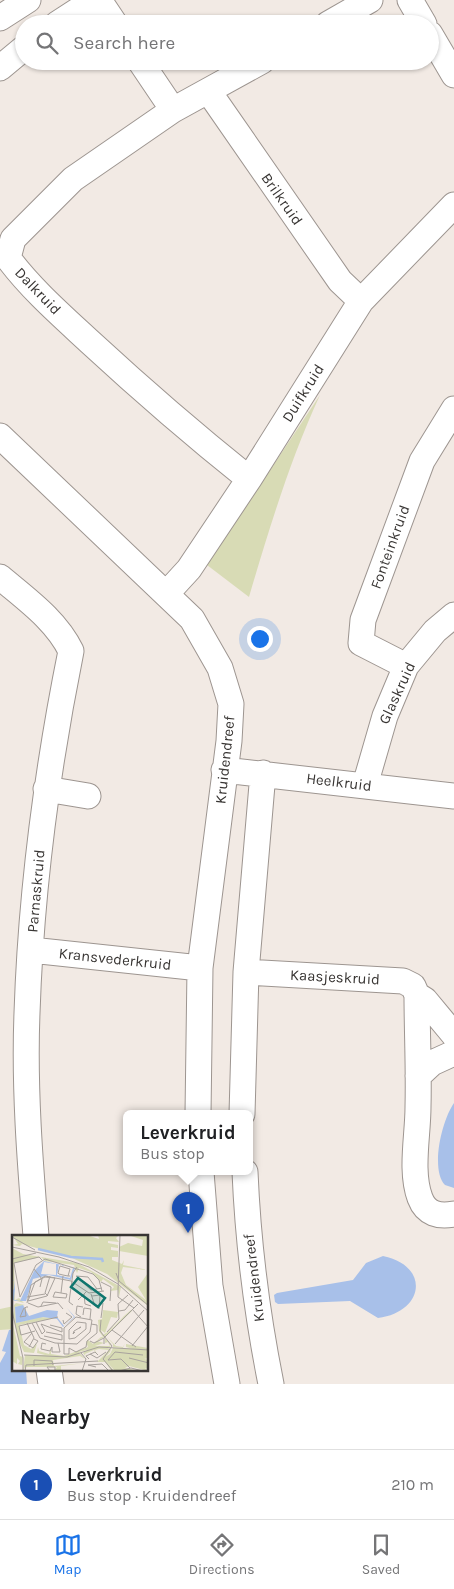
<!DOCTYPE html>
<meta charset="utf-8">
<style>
:root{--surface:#fff;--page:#f2f2f2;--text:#202124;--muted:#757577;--line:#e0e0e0;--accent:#1a73e8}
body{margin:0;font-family:Karla,sans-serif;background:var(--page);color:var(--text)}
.you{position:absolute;left:259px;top:638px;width:18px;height:18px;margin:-12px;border:4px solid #fff;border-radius:50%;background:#1a73e8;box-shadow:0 0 0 8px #1a73e833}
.badge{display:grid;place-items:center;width:32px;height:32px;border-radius:50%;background:var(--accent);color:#fff;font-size:16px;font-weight:700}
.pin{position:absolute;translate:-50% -41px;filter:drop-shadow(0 1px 2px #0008)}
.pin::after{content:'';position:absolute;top:26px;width:18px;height:15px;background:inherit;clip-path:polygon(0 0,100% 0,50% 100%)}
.popup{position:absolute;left:123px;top:1110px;width:130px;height:65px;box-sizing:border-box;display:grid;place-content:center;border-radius:8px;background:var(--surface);filter:drop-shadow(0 1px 4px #0005);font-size:16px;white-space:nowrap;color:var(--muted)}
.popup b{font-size:19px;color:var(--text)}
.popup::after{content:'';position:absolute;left:50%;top:100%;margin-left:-10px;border:10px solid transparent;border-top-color:var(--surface)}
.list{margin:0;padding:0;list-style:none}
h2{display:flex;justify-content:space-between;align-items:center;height:65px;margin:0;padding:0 20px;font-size:21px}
h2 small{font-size:16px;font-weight:400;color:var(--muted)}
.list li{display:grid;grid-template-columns:32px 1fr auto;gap:15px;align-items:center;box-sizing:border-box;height:70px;padding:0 20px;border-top:1px solid var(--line)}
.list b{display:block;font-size:19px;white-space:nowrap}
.list p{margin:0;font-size:16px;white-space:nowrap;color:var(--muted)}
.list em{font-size:16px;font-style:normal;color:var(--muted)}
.icon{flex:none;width:28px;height:28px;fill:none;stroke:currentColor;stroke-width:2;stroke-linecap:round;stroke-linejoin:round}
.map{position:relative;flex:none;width:454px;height:1384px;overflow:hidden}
.search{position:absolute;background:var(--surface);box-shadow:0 1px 4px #0004;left:15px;right:15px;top:15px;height:55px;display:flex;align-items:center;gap:12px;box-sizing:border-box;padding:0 18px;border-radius:28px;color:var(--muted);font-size:19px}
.sheet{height:135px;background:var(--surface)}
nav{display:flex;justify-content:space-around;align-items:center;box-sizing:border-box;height:70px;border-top:1px solid var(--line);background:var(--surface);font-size:14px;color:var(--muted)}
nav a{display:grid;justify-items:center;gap:2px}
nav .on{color:var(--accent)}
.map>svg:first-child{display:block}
.green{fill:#d8dbb5}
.water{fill:#a8c0e9}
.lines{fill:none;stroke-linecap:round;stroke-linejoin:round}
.minor-casing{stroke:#9d9590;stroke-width:27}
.minor{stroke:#fff;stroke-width:25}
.labels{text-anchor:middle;stroke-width:5;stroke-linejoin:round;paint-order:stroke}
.street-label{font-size:15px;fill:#383533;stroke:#fff}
.inset-river{fill:none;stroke:#a8c0e9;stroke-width:2.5}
.inset-road{fill:none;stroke:#a8a29d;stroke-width:1}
.view{fill:#0f766e;fill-opacity:0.15;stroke:#0f766e;stroke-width:2.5}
.inset-edge{fill:none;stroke:#383533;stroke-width:2.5}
</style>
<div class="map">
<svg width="454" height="1384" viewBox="0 0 454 1384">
<rect width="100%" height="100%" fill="#f2eae4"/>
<path class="green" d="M320 395C290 460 269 529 249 597L207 565Z
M14 1306V1329L0 1330V1309Z"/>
<path class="water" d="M454 1103V1188L445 1185C430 1169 442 1120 454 1103Z
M383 1256C431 1266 424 1312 378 1318L350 1301 278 1304 275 1302 274 1295 277 1293 353 1280 366 1263Z
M14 1329V1370H26L27 1384H0V1363L6 1352 2 1351 9 1330Z"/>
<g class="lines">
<defs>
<path id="minor" d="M99 0 115 24
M410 0 424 24
M0 18 28 0
M57 24 94 0
M328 24 370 0
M430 34 454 75
M140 61 173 110
M0 68 24 48
M209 92 340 281 361 301
M0 436 192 619 220 668 231 704 229 741 200 968 198 1114
M249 479C194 435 142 390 90 342 62 316 31 289 8 258L13 239 73 179 173 110 262 61
M0 577C26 599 56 620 71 651 47 770 31 891 27 1013 24 1087 30 1162 36 1236
M167 593 189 569 249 479 361 301 454 205
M406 666 361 643 363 620 422 461 454 409
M224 770 454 796
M365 785 385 716 406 666 435 631 454 615
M46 789 88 796
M31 950 200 968
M246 972 403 981 413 986 417 995C417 1032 419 1069 418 1107 418 1136 410 1171 420 1198 426 1214 439 1217 454 1214
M417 995 425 1000 454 1035
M418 1076 432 1063 454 1053
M242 1114 246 972 263 773
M201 1172 210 1286 227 1384
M245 1172C248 1243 257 1314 271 1384
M49 1370 51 1384"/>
</defs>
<use href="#minor" class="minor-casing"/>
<use href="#minor" class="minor"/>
</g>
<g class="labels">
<g class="street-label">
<text transform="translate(282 199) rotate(55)" y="5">Brilkruid</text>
<text transform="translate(38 291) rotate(46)" y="5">Dalkruid</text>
<text transform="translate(303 393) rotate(-58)" y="5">Duifkruid</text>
<text transform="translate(390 547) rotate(-70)" y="5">Fonteinkruid</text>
<text transform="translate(397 693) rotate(-65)" y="5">Glaskruid</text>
<text transform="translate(225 760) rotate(-84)" y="5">Kruidendreef</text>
<text transform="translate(339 782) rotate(7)" y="5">Heelkruid</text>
<text transform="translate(36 891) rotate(-85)" y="5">Parnaskruid</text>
<text transform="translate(115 959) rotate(6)" y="5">Kransvederkruid</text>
<text transform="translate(335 977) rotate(3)" y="5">Kaasjeskruid</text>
<text transform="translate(254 1278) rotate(-97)" y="5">Kruidendreef</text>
</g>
</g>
<g transform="translate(12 1235)">
<rect width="136" height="136" fill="#f2eae4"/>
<path d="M0 0H75L87 4 86 0H107L104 3 107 7 96 6V8L106 10V13L99 12V15L106 16V22H100V25L110 29 112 25 111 30 136 35 111 32 109 38 114 50 134 65 126 52 136 38V71L95 39 60 23 10 9 8 11 0 10 6 9ZM116 0H136V21L107 16V12L116 8 130 11 131 5ZM0 13 11 19 65 28 109 52 107 62 106 55 98 56 102 52 91 44 89 47 79 37 67 33 65 38 62 30 33 26 29 22 2 28 3 65 7 63 12 68 1 65ZM4 68 13 70 3 72 4 88 28 82 43 83 7 90 12 110 19 114 25 109 22 118 12 117 6 104 0 76V72L2 79V70ZM91 75 106 77 105 83 99 82 93 98 89 95V87V95L91 100 97 96 107 83 98 96 112 81 119 75 120 76 94 101 104 111 111 112 113 108 111 113 101 112V109L94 101 85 106 92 108 83 111H98L96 107 93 108V103L99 109 98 112H91L99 114 98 117 93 122 98 119 101 113 121 114 114 112V109L136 113V123L132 124H136H133L136 125V134L133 133 136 136 117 131 113 133 128 136H103L94 126 102 136H100L93 127H85L97 115 87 114 83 115 85 119 82 115 73 119 74 122 71 118 75 115 67 117 73 124 68 121 41 125 42 131 72 128 49 131V136L43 135 45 132H13L11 136 13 120H33L25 118 26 112 27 116 37 119 39 113V119L52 121 76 112 74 107 76 105 81 109 89 102H91L87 96 86 85 90 84ZM0 85 8 121 11 122 10 130 6 129 8 126 5 123V129L0 126Z" fill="#d8dbb5"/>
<path d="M32 26 63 33 59 45 37 40 21 44 14 66H3L1 65 0 56 2 54V46L0 45V43L2 46 3 54 2 65 8 66 22 36ZM32 27 44 29V40L29 39ZM47 29 61 33 58 43 45 40ZM56 68 55 73 63 82 51 92V107L41 106 51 107V92L45 84 31 82 4 88 3 72 11 70 17 81 35 75 46 76 45 82 52 91 62 82 55 73Z" fill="#a8c0e9" fill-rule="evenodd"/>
<path class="inset-river" d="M26 14 59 22 90 24 91 27"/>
<path class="inset-road" d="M0 2 23 15M0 12 47 22 77 32 106 49 137 77M0 24 24 18M22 34 30 44 28 52M104 38 107 46 137 71M56 41 58 34 48 31 46 38 47 39 51 40 56 41H58M64 41 79 55 90 53M64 41 76 42 85 54M43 43 35 61 16 66 23 47 33 42ZM89 47 99 52 98 66M106 55 108 0M106 55V62L122 73M43 57 55 59 54 63 41 62ZM49 58 51 41M72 59 73 69 79 71M79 59 83 71H88M36 61 33 58 38 41M80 61 88 60 87 74M8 62 24 30 33 24 81 39 87 45 90 56M8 62 2 28 27 22 30 25M15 62 33 59M69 62 66 65 75 56M15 68 19 50 33 41 59 46 77 58 92 56M16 68 26 72 46 68 51 74M61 70 57 67 61 38 65 32M29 71 31 67 44 68M13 73 14 81 8 82 11 75 12 73H13L14 72H16M120 74 137 93M0 76 11 123V136M107 76 113 75 121 65M71 80 72 73 79 74 78 84M69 82 64 79 65 71 71 72M89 83 91 68M51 85 52 89 60 82 54 78M89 85 88 96 100 111 91 124M24 87 30 99 33 96 29 89M65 87 74 88V94L63 103 57 104V95ZM15 88 22 103 17 112M20 88 28 103M29 89 50 97V93L38 90M100 95 124 112M23 96 9 100 7 91 46 82M63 97 61 99 62 96 69 92 67 93M95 97 107 84 106 69 116 60M20 98 12 107 21 113 26 106 22 104M32 101 50 105V100L34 97M28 103 43 108 65 109 78 97 80 85M75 106 74 112 64 117 57 113V119H52V93L64 82 80 85M75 106 85 98V90L79 89M78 106 82 108 92 103M34 109 30 108 29 114 38 116 40 112V117H48L46 108M92 109V103L126 69M103 109 132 75M120 111 137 90M69 118 74 124 70 136M78 119 85 123 94 117M12 120 55 122 87 112 137 115M117 123 137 128M77 124 74 121 83 117 86 120M91 124 101 136M96 125 103 117 131 120M96 125 109 124 118 133M22 131V125L40 126 41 130M84 132 76 130 90 129 97 136M13 136 14 130 86 126M38 136 35 132H43V136M107 136 119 133 131 136"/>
<path class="view" d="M66 43 93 63 86 72 59 52Z"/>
<rect width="136" height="136" class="inset-edge"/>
</g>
</svg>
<div class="you"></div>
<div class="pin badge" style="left:188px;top:1233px;background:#1a4fb4">1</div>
<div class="popup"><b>Leverkruid</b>Bus stop</div>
<div class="search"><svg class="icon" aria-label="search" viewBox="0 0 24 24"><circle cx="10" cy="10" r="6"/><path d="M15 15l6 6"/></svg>Search here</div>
</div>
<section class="sheet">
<h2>Nearby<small></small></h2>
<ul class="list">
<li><span class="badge" style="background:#1a4fb4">1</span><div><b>Leverkruid</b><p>Bus stop · Kruidendreef</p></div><em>210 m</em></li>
</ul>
</section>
<nav>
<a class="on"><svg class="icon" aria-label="map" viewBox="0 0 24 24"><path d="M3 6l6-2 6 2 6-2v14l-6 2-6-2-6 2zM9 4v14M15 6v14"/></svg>Map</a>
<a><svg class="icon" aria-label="directions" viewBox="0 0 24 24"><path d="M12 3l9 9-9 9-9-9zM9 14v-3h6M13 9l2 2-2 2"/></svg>Directions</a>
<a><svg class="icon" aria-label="saved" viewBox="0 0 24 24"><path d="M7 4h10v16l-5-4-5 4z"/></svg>Saved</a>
</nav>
